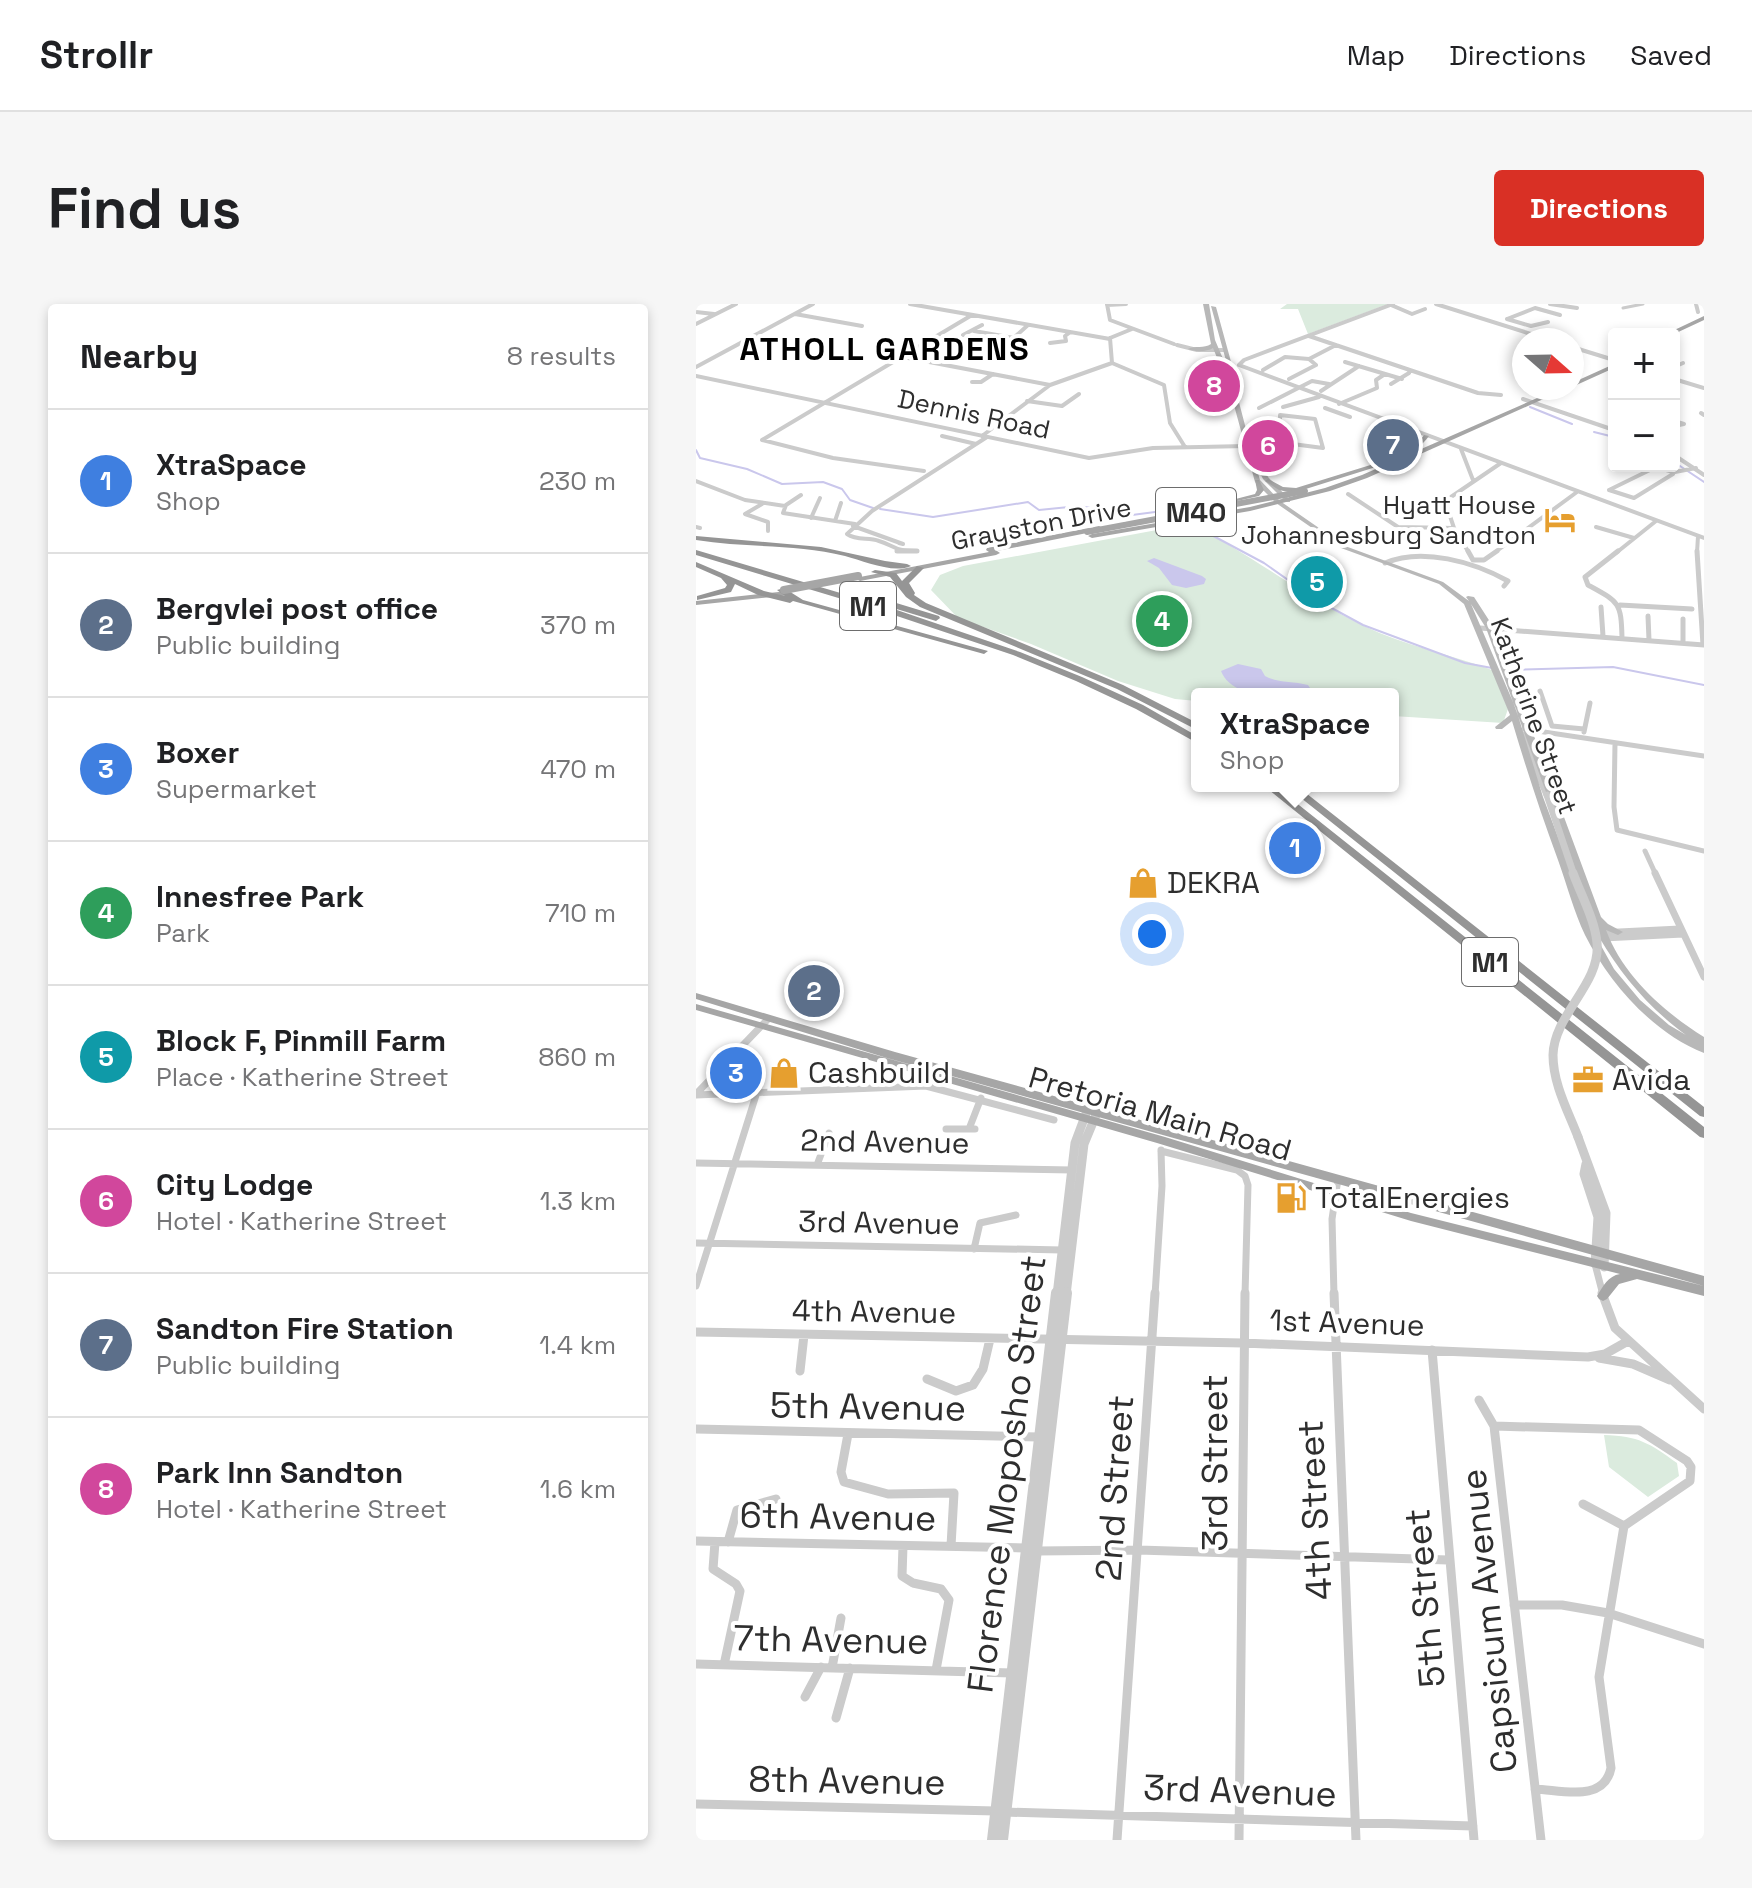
<!DOCTYPE html>
<meta charset="utf-8">
<style>
:root{--surface:#fff;--page:#f6f6f6;--text:#202124;--muted:#757577;--line:#e0e0e0;--accent:#d93025}
body{margin:0;font-family:"Space Grotesk",sans-serif;background:var(--page);color:var(--text)}
.controls{position:absolute;right:24px;top:24px;display:grid;overflow:hidden;border-radius:8px;box-shadow:0 4px 12px #0003}
.controls button{width:72px;height:72px;display:grid;place-items:center;padding:0;border:0;border-bottom:2px solid var(--line);background:var(--surface);color:var(--text);font:40px sans-serif}
.compass{position:absolute;left:816px;top:24px;width:72px;height:72px;border-radius:50%;background:var(--surface);box-shadow:0 4px 12px #0003;rotate:110deg}
.you{position:absolute;left:456px;top:630px;width:28px;height:28px;margin:-20px;border:6px solid #fff;border-radius:50%;background:#1a73e8;box-shadow:0 0 0 12px #1a73e833}
.badge{display:grid;place-items:center;width:52px;height:52px;border-radius:50%;background:var(--accent);color:#fff;font-size:26px;font-weight:700}
.pin{position:absolute;translate:-50% -50%;border:4px solid #fff;box-shadow:0 2px 8px #0006}
.popup{position:absolute;left:495px;top:384px;width:208px;height:104px;box-sizing:border-box;display:grid;place-content:center;border-radius:8px;background:var(--surface);filter:drop-shadow(0 2px 6px #0005);font-size:26px;white-space:nowrap;color:var(--muted)}
.popup b{font-size:30px;color:var(--text)}
.popup::after{content:'';position:absolute;left:50%;top:100%;margin-left:-16px;border:16px solid transparent;border-top-color:var(--surface)}
.list{margin:0;padding:0;list-style:none}
h2{display:flex;justify-content:space-between;align-items:center;height:104px;margin:0;padding:0 32px;font-size:34px}
h2 small{font-size:26px;font-weight:400;color:var(--muted)}
.list li{display:grid;grid-template-columns:52px 1fr auto;gap:24px;align-items:center;box-sizing:border-box;height:144px;padding:0 32px;border-top:2px solid var(--line)}
.list b{display:block;font-size:30px;white-space:nowrap}
.list p{margin:0;font-size:26px;white-space:nowrap;color:var(--muted)}
.list em{font-size:26px;font-style:normal;color:var(--muted)}
.map{position:relative;flex:none;width:1008px;height:1536px;overflow:hidden;border-radius:8px}
header{display:flex;align-items:center;gap:48px;box-sizing:border-box;height:112px;padding:0 40px;background:var(--surface);border-bottom:2px solid var(--line)}
header strong{font-size:38px}
nav{display:flex;gap:44px;margin-inline-start:auto;font-size:28px}
.intro{display:flex;align-items:center;justify-content:space-between;box-sizing:border-box;height:192px;padding:0 48px}
h1{margin:0;font-size:56px}
.button{padding:20px 36px;border-radius:8px;background:var(--accent);color:#fff;font-size:28px;font-weight:700}
main{display:flex;gap:48px;padding:0 48px}
aside{flex:1;background:var(--surface);border-radius:8px;box-shadow:0 4px 12px #0003}
.map>svg:first-child{display:block}
.green{fill:#dbebde}
.water{fill:#cac7ec}
.lines{fill:none;stroke-linecap:round;stroke-linejoin:round}
.stream{stroke:#cac7ec;stroke-width:2}
.pedestrian{stroke:#cbcbcb;stroke-width:3}
.minor-far3{stroke:#cbcbcb;stroke-width:4}
.minor-far2{stroke:#cbcbcb;stroke-width:5}
.minor-far1{stroke:#cbcbcb;stroke-width:7}
.minor{stroke:#cbcbcb;stroke-width:9}
.tertiary-far2{stroke:#cbcbcb;stroke-width:7}
.tertiary-far1{stroke:#cbcbcb;stroke-width:9}
.tertiary{stroke:#cbcbcb;stroke-width:12}
.secondary{fill:#b8b8b8;fill-rule:evenodd}
.primary{fill:#a6a6a6;fill-rule:evenodd}
.motorway{fill:#959595;fill-rule:evenodd}
.tertiary-bridge-far1{stroke:#cbcbcb;stroke-width:7}
.tertiary-bridge{stroke:#cbcbcb;stroke-width:9}
.primary-bridge-far1{stroke:#a6a6a6;stroke-width:6}
.primary-bridge{stroke:#a6a6a6;stroke-width:8}
.labels{text-anchor:middle;stroke-width:8;stroke-linejoin:round;paint-order:stroke}
.far-street-label{font-size:26px;fill:#2e2e2e;stroke:#fff}
.far-poi-label{font-size:26px;fill:#2e2e2e;stroke:#fff;text-anchor:end}
.shield{fill:#fff;stroke:#6d6d6d;stroke-width:2}
.shield-label{font-size:28px;font-weight:bold;fill:#2e2e2e}
.poi-label{font-size:30px;fill:#2e2e2e;stroke:#fff;text-anchor:start}
.street-label{font-size:30px;fill:#2e2e2e;stroke:#fff}
.far-district-label{font-size:32px;font-weight:bold;letter-spacing:2px;fill:#000;stroke:#fff}
.near-street-label{font-size:36px;fill:#2e2e2e;stroke:#fff}
</style>
<header>
<strong>Strollr</strong>
<nav><a>Map</a><a>Directions</a><a>Saved</a></nav>
</header>
<div class="intro"><h1>Find us</h1><a class="button">Directions</a></div>
<main>
<aside>
<h2>Nearby<small>8 results</small></h2>
<ul class="list">
<li><span class="badge" style="background:#3f7fe0">1</span><div><b>XtraSpace</b><p>Shop</p></div><em>230 m</em></li>
<li><span class="badge" style="background:#5c6f8a">2</span><div><b>Bergvlei post office</b><p>Public building</p></div><em>370 m</em></li>
<li><span class="badge" style="background:#3f7fe0">3</span><div><b>Boxer</b><p>Supermarket</p></div><em>470 m</em></li>
<li><span class="badge" style="background:#2e9e5b">4</span><div><b>Innesfree Park</b><p>Park</p></div><em>710 m</em></li>
<li><span class="badge" style="background:#0f9aa8">5</span><div><b>Block F, Pinmill Farm</b><p>Place · Katherine Street</p></div><em>860 m</em></li>
<li><span class="badge" style="background:#d1479c">6</span><div><b>City Lodge</b><p>Hotel · Katherine Street</p></div><em>1.3 km</em></li>
<li><span class="badge" style="background:#5c6f8a">7</span><div><b>Sandton Fire Station</b><p>Public building</p></div><em>1.4 km</em></li>
<li><span class="badge" style="background:#d1479c">8</span><div><b>Park Inn Sandton</b><p>Hotel · Katherine Street</p></div><em>1.6 km</em></li>
</ul>
</aside>
<div class="map">
<svg width="1008" height="1536" viewBox="0 0 1008 1536">
<rect width="100%" height="100%" fill="#fff"/>
<path class="green" d="M591 0H692L612 30 602 5H584Z
M493 220C555 249 607 293 668 322 709 342 754 350 796 366L812 405 807 419 697 412V390H501V397L479 395 422 377 335 340 262 314 235 286 244 271 267 262Z
M908 1131C943 1132 953 1139 981 1159L983 1172 952 1193 913 1163Z"/>
<path class="water" d="M458 254 506 272 510 275 508 280 490 284 476 281 463 264 451 257Z
M542 360 565 365 569 372C582 379 597 377 612 381L616 387C589 393 537 397 525 367Z"/>
<g class="lines">
<path class="stream" d="M834 103 876 120
M898 128 918 133
M0 146 4 154 51 165 86 180 127 178 146 185 154 196 177 204
M978 158 1008 178
M184 205 237 213 332 198 343 206 383 202 436 211 482 205
M493 219 568 259 619 295 667 321 769 359 796 364
M814 366 917 363 1008 381"/>
<path class="pedestrian" d="M927 4 947 0"/>
<path class="minor-far3" d="M214 0 414 35
M411 0 414 16 478 40
M697 0 548 56 543 61 1008 234
M740 0 854 36
M854 0 881 4
M1000 0 1002 8
M411 1 430 0
M695 1 716 10 729 5
M0 8 18 10
M99 10 166 22
M811 15 839 4 864 11
M811 15 835 22 852 18
M0 20 40 0
M278 27 318 34
M267 31 286 21
M613 32 782 89 805 91
M292 37 311 40 332 21
M354 39 370 37 369 32 373 29
M481 41 501 46H528
M876 43 918 56
M207 53 354 81
M649 58 706 75
M416 59 468 81 474 119 489 143
M416 59 414 34 436 25
M0 63 117 0
M978 63 987 59
M567 66 589 53 613 55 640 41
M0 72 393 154 457 144 550 142
M593 75 620 61 613 55
M978 75 1008 84
M276 78H285L297 70
M695 80 713 69
M625 87 663 62
M827 95 918 126
M331 97 366 102 383 90
M643 100 681 84 680 76 689 70
M587 103 623 93
M563 104 616 77 633 80
M629 104 654 113
M1005 109 1008 111
M584 111 619 115 627 144 589 139 584 125Z
M978 117 988 120 978 122
M552 125 583 126
M246 132 280 140
M286 132 354 81 416 59
M765 145 777 176
M978 151 1008 171
M228 167 137 154 66 136 276 11
M979 168 1000 164
M0 177 49 196 89 202
M913 186 938 194 977 170
M913 186 960 163 977 168
M652 190 702 223 758 224
M105 191 90 201 87 209 159 220
M66 200 49 210 72 218V227
M115 214 124 194
M139 217 145 199
M157 222 207 240
M0 223 4 224
M900 223 938 234
M203 239 207 240
M221 247C197 247 202 243 183 237 172 233 161 237 151 230L176 207 291 133
M773 249 758 224 749 197 805 159
M798 249 881 188
M920 249 960 217
M1001 249 1002 232"/>
<path class="minor-far2" d="M201 247H221
M772 247 777 256H788L801 247
M922 247 889 273 892 281C923 298 925 298 926 333
M1001 247 1007 341
M689 259C726 243 778 258 812 277L808 282
M924 301 996 305
M905 303 907 332
M952 312 953 336
M987 315V339
M784 324 1008 341
M844 387 856 422 888 425
M828 425 1008 452
M888 428 894 399
M919 439 918 503 921 526 1008 547
M949 547 960 571"/>
<path class="minor-far1" d="M959 569 1008 673
M903 629 984 625
M907 634 987 630
M0 790 72 715
M0 791 230 782 358 816
M250 825H279
M273 825 285 794
M465 847 541 866 549 872 552 881 549 991
M0 859 376 866
M121 861 133 829
M0 939 366 946
M278 945 284 919 320 911
M899 960 907 991
M0 982 61 788
M459 991 466 882 465 846
M638 991 636 915 642 875"/>
<path class="minor" d="M638 989 660 1536
M906 989 919 1024 1008 1105
M0 1028 547 1039 892 1053 909 1050 932 1037
M736 1046 778 1536
M903 1054 937 1060 974 1076
M104 1067 108 1031
M231 1075 260 1087 277 1081 287 1065 294 1035
M783 1096 798 1122 845 1536
M798 1122 943 1126 991 1157 995 1163 994 1177 928 1222 903 1373 915 1464C908 1499 866 1486 839 1485
M0 1125 343 1133
M152 1130 145 1168 148 1178 192 1190 258 1189 255 1242
M887 1200 928 1222
M0 1237 331 1244
M19 1238 17 1265 40 1280 44 1287 28 1361
M32 1238 41 1206 80 1195
M207 1242 206 1272 217 1279 245 1285 253 1296 240 1366
M341 1247 443 1246 752 1256
M818 1301H866L912 1309 1008 1340
M0 1360 316 1369
M136 1364 145 1314
M109 1393 125 1363
M140 1414 154 1364
M0 1500 300 1507
M309 1508 777 1522
M421 1536 459 989
M543 1536 549 989"/>
<path class="tertiary-far2" d="M826 431 851 491"/>
<path class="tertiary-far1" d="M882 833 910 909 908 963
M890 860 888 870 902 913 899 960
M361 991 379 839 391 807
M370 991 388 840 400 811"/>
<path class="tertiary" d="M297 1536 361 989
M306 1536 370 989"/>
<path class="secondary" d="M507 0H513L519 36 539 83 556 148H560L572 173 594 196V198H590L567 175 559 159 564 176 584 197 649 242 747 278 773 297 770 293 772 292 778 293 798 324 905 613 912 620 927 628 922 631 910 626C927 672 968 708 1008 733V749C957 729 913 679 889 631 878 608 871 581 862 556 845 510 830 464 816 417L806 425H800L799 423 814 411 768 300 743 280 645 244 580 199 559 178 533 83 517 44C511 48 498 48 492 45 499 41 508 45 515 40ZM775 300 790 324 903 633C926 672 953 704 990 731L973 721 944 696 918 665 898 629 847 493 820 405Z
M515 2 520 3 537 65 532 64Z"/>
<path class="primary" d="M1008 12V16L978 30H970Z
M918 60V64L876 83V79Z
M864 84H872L671 174 634 187 554 207 396 234 392 232 396 230 554 203 629 184 666 171Z
M728 131 733 132C727 141 715 150 705 150V148L724 137Z
M681 159 684 161 683 162 597 189 583 186 569 177 572 175 587 183 600 184Z
M559 176H563L568 186 563 192 524 201V199L559 190 561 186Z
M403 222 407 224 406 226 301 247 304 249 300 251 164 277 160 275 164 273 293 248 290 246 291 244Z
M92 287 96 289 95 291 0 301V297Z
M0 689 199 748 1008 972V982L191 754 0 695Z
M0 700 469 833 715 909 1008 982V992L941 975 923 980 911 995 907 997 903 995 901 992C907 982 912 972 924 970L715 917 461 839 0 706Z"/>
<path class="motorway" d="M0 232 125 243 189 257 211 260 215 262C197 270 168 257 149 252 100 240 49 244 0 236Z
M0 246 195 304 324 348 386 373 447 401 501 432V439L440 405 380 377 317 351 189 308 0 251Z
M0 258 68 287 89 292 81 286 88 284 107 296 292 347 288 350 97 297 94 299 62 291 39 280 35 288 1 296V292L29 284 31 281 25 274 0 263Z
M221 262 228 264 213 279 219 289 218 291 230 299 427 381 501 419V426L421 385 224 303 210 293 194 273 175 268 179 266 200 269 206 277Z
M197 298 243 312 244 314 240 317 194 303V299Z
M568 482H579L1008 823V834L1004 833Z
M590 482H601L1008 803V813L1004 812Z"/>
<path class="tertiary-bridge-far1" d="M851 491 878 571"/>
<path class="tertiary-bridge" d="M877 569C885 591 899 616 901 639 905 680 858 710 857 751 857 780 872 807 882 833"/>
<path class="primary-bridge-far1" d="M391 228 609 187"/>
<path class="primary-bridge" d="M88 286 162 272"/>
</g>
<defs>
<symbol id="hotel-bare" viewBox="-9 -9 18 18"><path d="M-6-4.5h1.5V1H6V5H4.5V3h-9V5H-6ZM-4 0a1.8 1.8 0 1 1 3.6 0ZM.5 0V-2.5h3Q6-2.5 6 0Z" fill="#e69f2f" stroke="#fff" stroke-width="2.5" paint-order="stroke"/></symbol>
<symbol id="shop-bare" viewBox="-9 -9 18 18"><path d="M-5-2.5h2.3a2.7 3.5 0 0 1 5.4 0H5L5.5 6h-11ZM-1.5-2.5h3a1.5 2.3 0 0 0-3 0Z" fill="#e69f2f" stroke="#fff" stroke-width="2.5" paint-order="stroke"/></symbol>
<symbol id="office-bare" viewBox="-9 -9 18 18"><path d="M-6-3h4V-5.5h4V-3h4V5H-6ZM-1-4.5V-3h2v-1.5ZM-6 0V1H6V0Z" fill="#e69f2f" stroke="#fff" stroke-width="2.5" paint-order="stroke"/></symbol>
<symbol id="fuel-bare" viewBox="-9 -9 18 18"><path d="M-5.5-6h7V0h2V4h1.3V-2.5L3-4.5l.8-.8L6-3V5H2.5V1h-1V6h-7ZM-4.2-4.7v3.2H.2V-4.7Z" fill="#e69f2f" stroke="#fff" stroke-width="2.5" paint-order="stroke"/></symbol>
</defs>
<g fill-rule="evenodd">
<use href="#hotel-bare" x="842" y="194" width="44" height="44"/>
<use href="#shop-bare" x="425" y="557" width="44" height="44"/>
<use href="#shop-bare" x="66" y="747" width="44" height="44"/>
<use href="#office-bare" x="870" y="754" width="44" height="44"/>
<use href="#fuel-bare" x="573" y="872" width="44" height="44"/>
</g>
<g class="labels">
<g class="far-street-label">
<text transform="translate(278 110) rotate(12)" y="9">Dennis Road</text>
<text transform="translate(345 220) rotate(-11)" y="9">Grayston Drive</text>
<text transform="translate(838 412) rotate(70)" y="9">Katherine Street</text>
</g>
<g class="far-poi-label">
<text x="840" y="210">Hyatt House<tspan x="840" dy="30">Johannesburg Sandton</tspan></text>
</g>
<g class="shield">
<rect x="460" y="184" width="80" height="48" rx="6"/>
<rect x="144" y="278" width="56" height="48" rx="6"/>
<rect x="766" y="634" width="56" height="48" rx="6"/>
</g>
<g class="shield-label">
<text x="500" y="218">M40</text>
<text x="172" y="312">M1</text>
<text x="794" y="668">M1</text>
</g>
<g class="poi-label">
<text x="471" y="589">DEKRA</text>
<text x="112" y="779">Cashbuild</text>
<text x="916" y="786">Avida</text>
<text x="619" y="904">TotalEnergies</text>
</g>
<g class="street-label">
<text transform="translate(464 810) rotate(16)" y="10">Pretoria Main Road</text>
<text transform="translate(189 838) rotate(1)" y="10">2nd Avenue</text>
<text transform="translate(183 919) rotate(1)" y="10">3rd Avenue</text>
<text transform="translate(178 1008) rotate(1)" y="10">4th Avenue</text>
<text transform="translate(651 1019) rotate(2)" y="10">1st Avenue</text>
</g>
<g class="far-district-label">
<text x="189" y="56">ATHOLL GARDENS</text>
</g>
<g class="near-street-label">
<text transform="translate(172 1102) rotate(1)" y="13">5th Avenue</text>
<text transform="translate(518 1159) rotate(-90)" y="13">3rd Street</text>
<text transform="translate(310 1170) rotate(-83)" y="13">Florence Moposho Street</text>
<text transform="translate(418 1184) rotate(-86)" y="13">2nd Street</text>
<text transform="translate(618 1206) rotate(-93)" y="13">4th Street</text>
<text transform="translate(142 1212) rotate(1)" y="13">6th Avenue</text>
<text transform="translate(728 1294) rotate(-95)" y="13">5th Street</text>
<text transform="translate(792 1317) rotate(-96)" y="13">Capsicum Avenue</text>
<text transform="translate(135 1335) rotate(1)" y="13">7th Avenue</text>
<text transform="translate(151 1476) rotate(1)" y="13">8th Avenue</text>
<text transform="translate(544 1486) rotate(2)" y="13">3rd Avenue</text>
</g>
</g>
</svg>
<div class="controls">
<button>+</button>
<button>−</button>
</div>
<svg class="compass" viewBox="-18 -18 36 36"><path d="M0-13l5 13h-10z" fill="#e53935"/><path d="M0 13l5-13h-10z" fill="#757577"/></svg>
<div class="you"></div>
<div class="pin badge" style="left:599px;top:544px;background:#3f7fe0">1</div>
<div class="popup"><b>XtraSpace</b>Shop</div>
<div class="pin badge" style="left:118px;top:687px;background:#5c6f8a">2</div>
<div class="pin badge" style="left:40px;top:769px;background:#3f7fe0">3</div>
<div class="pin badge" style="left:466px;top:317px;background:#2e9e5b">4</div>
<div class="pin badge" style="left:621px;top:278px;background:#0f9aa8">5</div>
<div class="pin badge" style="left:572px;top:142px;background:#d1479c">6</div>
<div class="pin badge" style="left:697px;top:141px;background:#5c6f8a">7</div>
<div class="pin badge" style="left:518px;top:82px;background:#d1479c">8</div>
</div>
</main>
